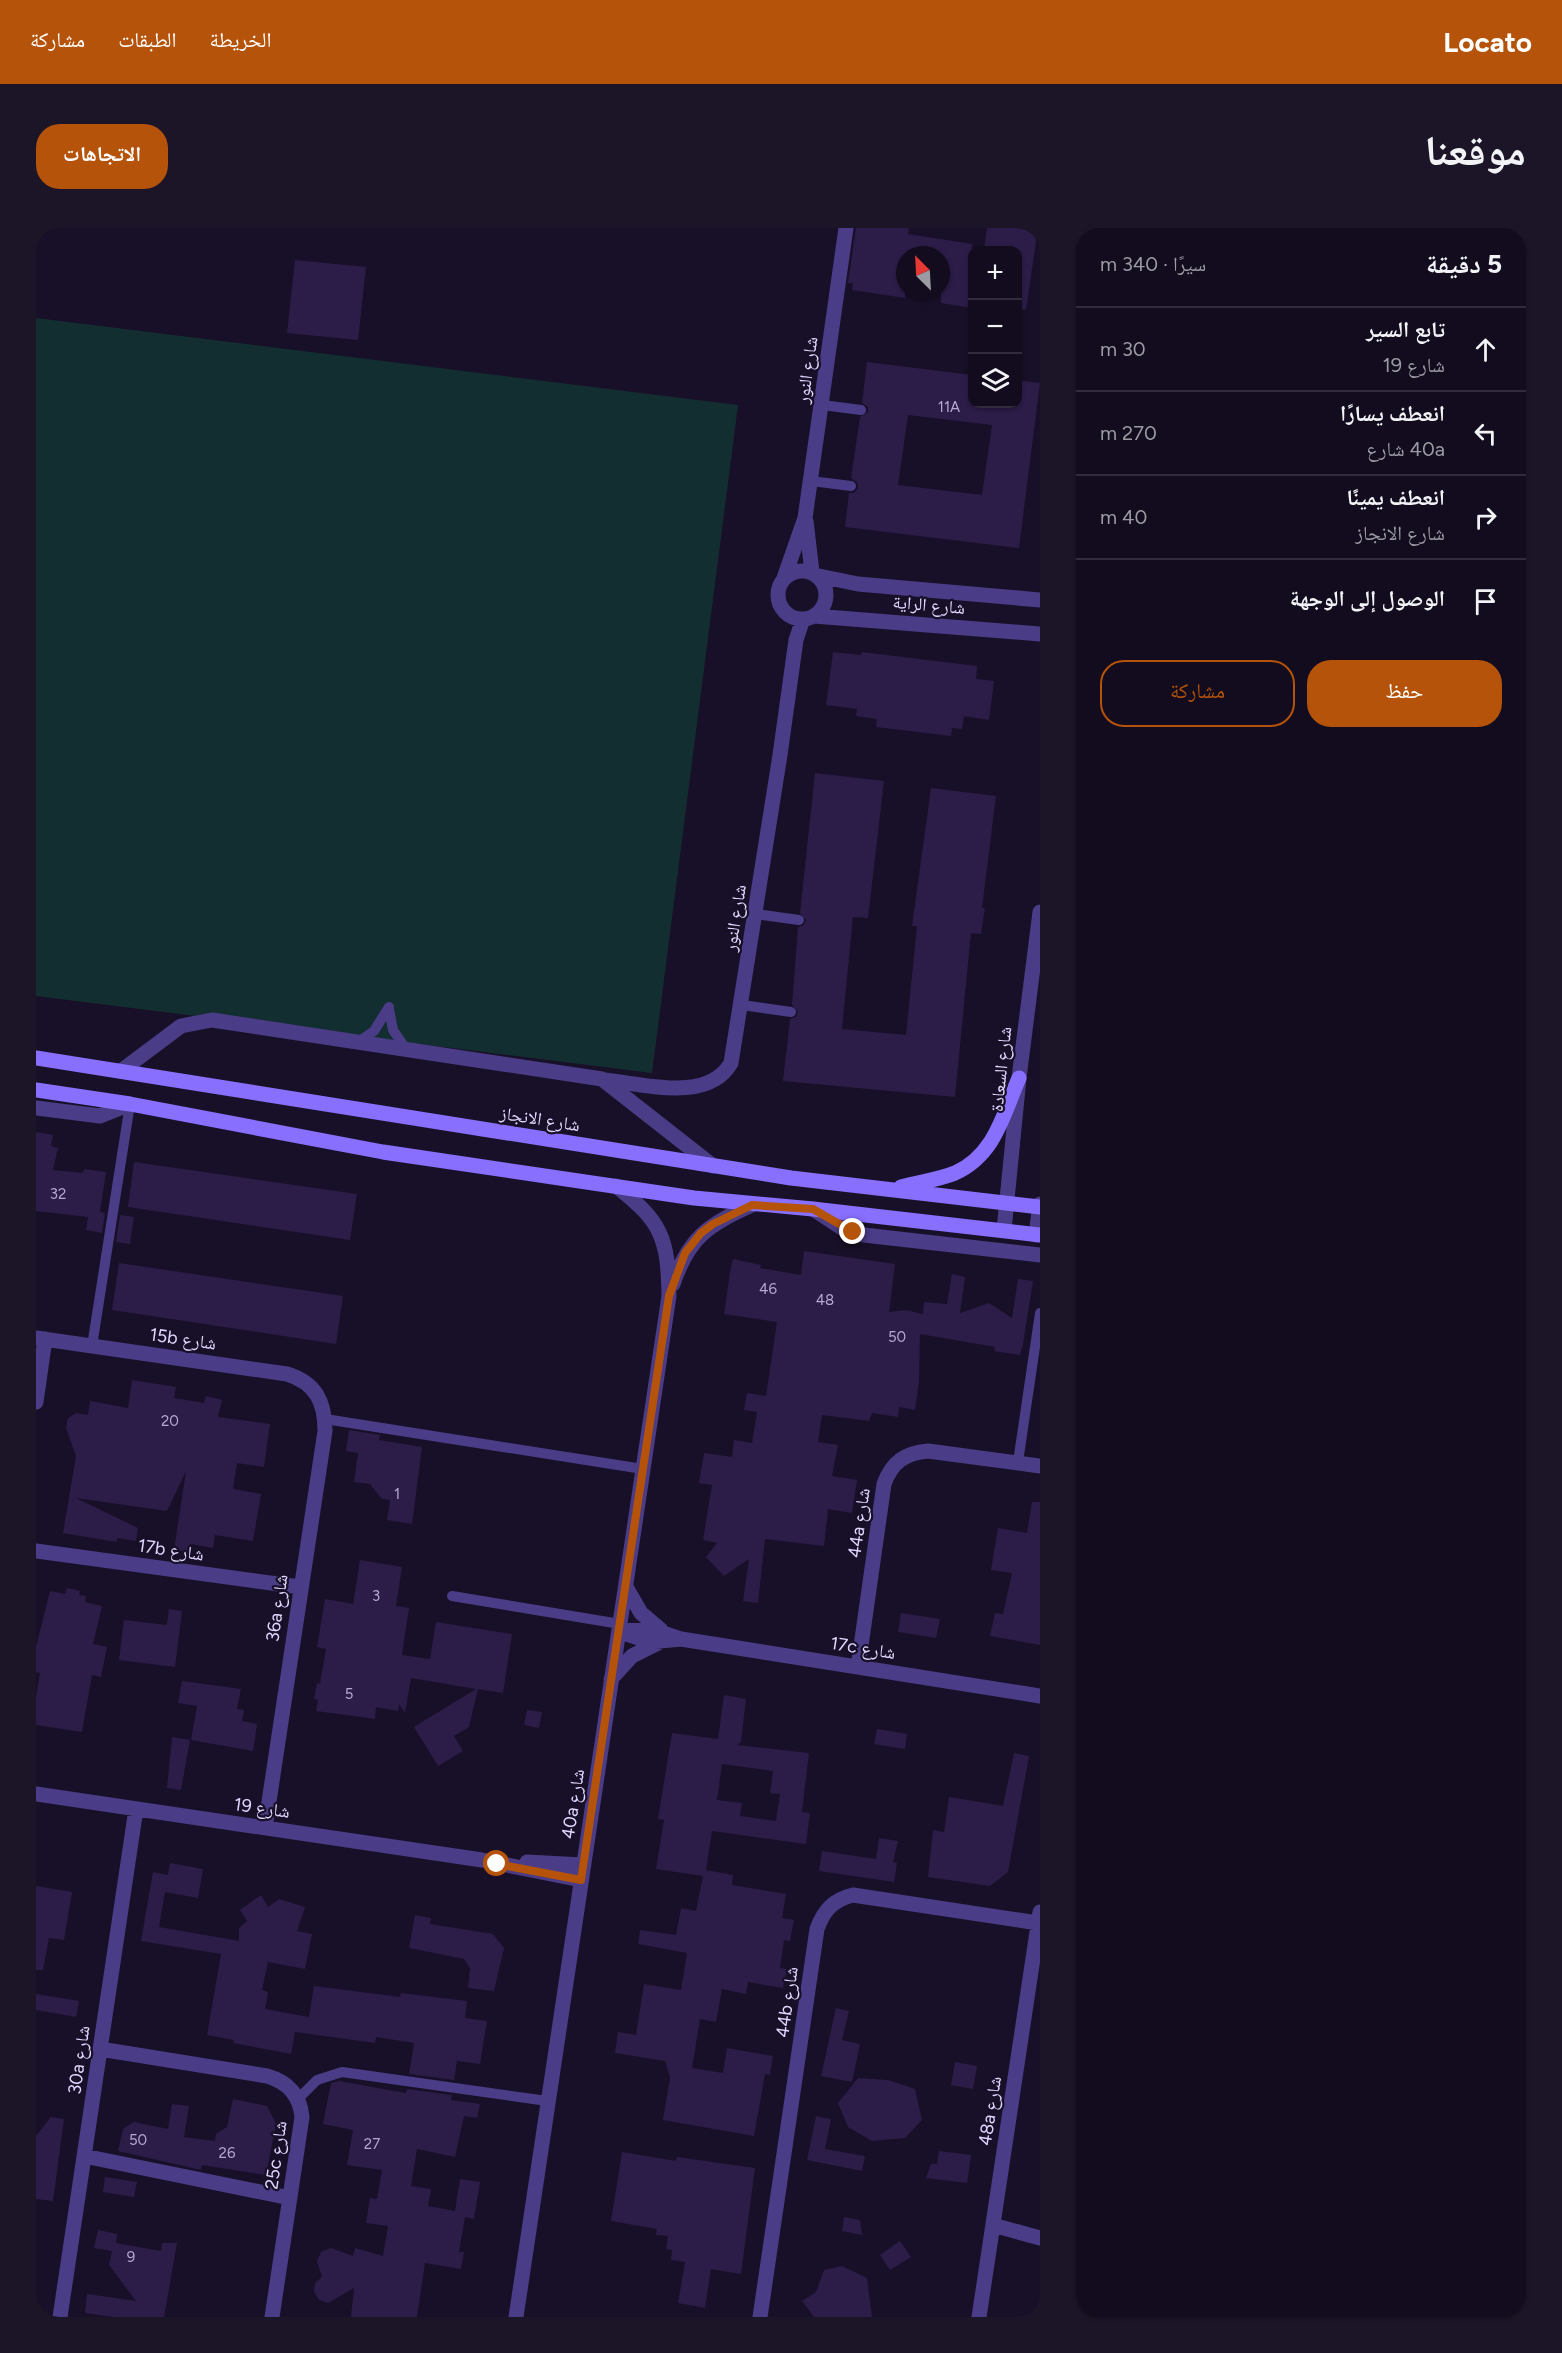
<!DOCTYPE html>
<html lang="ar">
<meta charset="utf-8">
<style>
:root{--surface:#120c1e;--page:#1b1527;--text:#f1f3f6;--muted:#9c9ba4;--line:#312c3c;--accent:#b45309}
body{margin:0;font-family:Figtree,"Noto Naskh Arabic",sans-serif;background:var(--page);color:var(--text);direction:rtl}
.controls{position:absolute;right:18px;top:18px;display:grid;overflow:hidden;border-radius:12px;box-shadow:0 2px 4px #0004}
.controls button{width:54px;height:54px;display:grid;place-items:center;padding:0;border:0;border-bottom:2px solid var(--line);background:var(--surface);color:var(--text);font:30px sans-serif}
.compass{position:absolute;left:860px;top:18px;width:54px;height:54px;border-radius:50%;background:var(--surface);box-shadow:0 2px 4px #0004;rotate:336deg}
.stop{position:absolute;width:18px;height:18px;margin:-14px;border:4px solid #b45309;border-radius:50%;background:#fff}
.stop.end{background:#b45309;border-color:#fff;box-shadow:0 2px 6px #0008}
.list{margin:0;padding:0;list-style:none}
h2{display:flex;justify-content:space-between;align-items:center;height:78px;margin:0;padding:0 24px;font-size:26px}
h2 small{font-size:20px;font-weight:400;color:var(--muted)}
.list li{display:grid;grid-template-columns:39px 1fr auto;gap:18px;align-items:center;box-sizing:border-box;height:84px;padding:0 24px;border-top:2px solid var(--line)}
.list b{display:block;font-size:22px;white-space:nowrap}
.list p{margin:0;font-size:20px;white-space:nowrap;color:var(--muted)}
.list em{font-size:20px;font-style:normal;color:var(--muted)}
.actions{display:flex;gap:12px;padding:18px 24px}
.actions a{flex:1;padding:14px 0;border:2px solid var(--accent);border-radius:24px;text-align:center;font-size:21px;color:var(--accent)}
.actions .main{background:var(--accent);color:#fff}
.icon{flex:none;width:33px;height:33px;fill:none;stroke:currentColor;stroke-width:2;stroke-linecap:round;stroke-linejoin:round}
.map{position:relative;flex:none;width:1004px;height:2089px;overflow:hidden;direction:ltr;border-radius:24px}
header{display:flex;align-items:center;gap:36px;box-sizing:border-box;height:84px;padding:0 30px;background:var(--accent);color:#fff}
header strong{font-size:28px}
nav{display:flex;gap:33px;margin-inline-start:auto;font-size:21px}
.intro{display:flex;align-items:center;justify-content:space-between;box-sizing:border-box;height:144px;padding:0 36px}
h1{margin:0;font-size:42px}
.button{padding:15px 27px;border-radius:24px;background:var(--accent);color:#fff;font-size:21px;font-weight:700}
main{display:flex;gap:36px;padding:0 36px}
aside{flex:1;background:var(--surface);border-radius:24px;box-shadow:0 2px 4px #0004}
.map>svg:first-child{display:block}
.green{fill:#132e31}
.building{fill:#2c1c48;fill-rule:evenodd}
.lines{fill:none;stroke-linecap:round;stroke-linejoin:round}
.lane{stroke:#4a3c86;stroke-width:10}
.street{stroke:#4a3c86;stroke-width:15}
.secondary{stroke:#886ffd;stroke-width:15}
.route{stroke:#b45309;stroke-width:8}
.labels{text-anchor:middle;stroke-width:4.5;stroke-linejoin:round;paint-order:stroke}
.number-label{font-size:15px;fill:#b4a8d0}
.street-label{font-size:18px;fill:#e1d7fe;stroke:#181028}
</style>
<header>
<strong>Locato</strong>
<nav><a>الخريطة</a><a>الطبقات</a><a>مشاركة</a></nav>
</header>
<div class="intro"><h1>موقعنا</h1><a class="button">الاتجاهات</a></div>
<main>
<aside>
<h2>5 دقيقة<small>سيرًا · 340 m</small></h2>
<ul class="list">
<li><svg class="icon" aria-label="ahead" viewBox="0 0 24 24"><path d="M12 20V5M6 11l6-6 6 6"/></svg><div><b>تابع السير</b><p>شارع 19</p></div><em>30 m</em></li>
<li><svg class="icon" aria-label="left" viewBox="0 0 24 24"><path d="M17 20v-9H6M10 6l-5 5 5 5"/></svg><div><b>انعطف يسارًا</b><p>40a شارع</p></div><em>270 m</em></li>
<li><svg class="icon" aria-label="right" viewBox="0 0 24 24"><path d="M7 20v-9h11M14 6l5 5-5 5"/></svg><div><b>انعطف يمينًا</b><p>شارع الانجاز</p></div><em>40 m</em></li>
<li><svg class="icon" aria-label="arrive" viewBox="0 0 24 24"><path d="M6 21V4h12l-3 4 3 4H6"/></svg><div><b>الوصول إلى الوجهة</b></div></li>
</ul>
<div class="actions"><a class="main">حفظ</a><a>مشاركة</a></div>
</aside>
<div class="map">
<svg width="1004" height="2089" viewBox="0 0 1004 2089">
<rect width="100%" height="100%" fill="#181028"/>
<path class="green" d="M0 90 702 177 616 845 0 768Z"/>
<path class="building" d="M820 0H873L872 6 936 16V80L905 75V27H869V70L816 62 817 55H812Z
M951 0H1002L990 82 981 81V22H948Z
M259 32 330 39 322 112 251 105Z
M831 134 936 147V176H981V152L1004 155 983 320 809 299 813 265H818L822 260V255L815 250 824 189 832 184V179L826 175ZM872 187 956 197 946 267 862 257Z
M797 424 825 427 826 424 941 438 940 451 958 453 953 492 928 488 926 501 916 500 915 508 840 499 841 491 820 488 821 481 790 477Z
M779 545 848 553 832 690 817 689 806 801 870 807 881 698H876L895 560 960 568 946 680H949L945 706 935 705 919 869 747 853 754 791 760 789 762 784 756 777 762 699 768 697 770 692 764 685Z
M0 904 17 907 15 918 22 920 17 942 47 945 48 941 70 944 64 984 69 985 66 1005 50 1002 52 989 0 983Z
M98 934 321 966 314 1012 92 979Z
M84 987 98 989 94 1016 80 1014Z
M768 1023 859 1036 853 1084 870 1082 887 1086 888 1074 911 1076 916 1046 929 1049 924 1085 953 1075 976 1090 982 1051 997 1053 987 1116 984 1127 958 1123 959 1119 884 1106 883 1153 879 1182 863 1179 862 1189 836 1185 833 1193 786 1187 782 1214 802 1217 796 1248 821 1252 816 1285 792 1281 788 1318 729 1311 722 1375 707 1373 713 1331 688 1348 670 1329 681 1315 667 1312 676 1257 663 1255 668 1225 696 1229 698 1212 716 1215 721 1184 708 1182 711 1165 730 1168 741 1094 688 1086 694 1044 697 1031 725 1037 724 1040 765 1047Z
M83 1035 307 1068 300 1116 76 1082Z
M96 1152 140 1159 138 1170 168 1175 170 1168 186 1172 182 1189 234 1196 228 1239 201 1235 197 1261 225 1266 217 1313 179 1307 177 1320 155 1316 153 1324 138 1322 150 1243 131 1283 40 1270 102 1300 100 1313 81 1310V1314L27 1305 40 1228 30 1200 32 1190 40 1185 52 1187 54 1173 92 1180Z
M313 1202 344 1207 343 1212 386 1219 376 1296 351 1292 354 1272 346 1271 334 1256 318 1254 322 1225 310 1223Z
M996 1274H1004V1417L954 1408 959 1385 967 1386 976 1345 955 1342 962 1300 991 1305Z
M324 1332 366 1339 360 1378 373 1380 366 1427 394 1431 400 1394 476 1406 467 1465 442 1461 433 1499 418 1508 427 1523 402 1538 378 1499 440 1461 375 1450 369 1485 363 1476 362 1483 340 1479 339 1491 280 1483 282 1472 278 1471 281 1455 284 1456 290 1421 281 1419 289 1371 317 1376Z
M31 1360 44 1363 43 1367 50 1368 49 1374 66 1378 57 1416 71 1419 65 1449 56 1447 46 1504 0 1497V1469L4 1445 0 1444V1419L14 1363 29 1366Z
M133 1381 146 1383 139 1439 83 1432 88 1392 131 1397Z
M865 1385 904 1391 900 1410 862 1404Z
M146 1453 205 1461 201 1481 208 1482 206 1493 221 1496 217 1523 155 1512 161 1478 142 1475Z
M688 1467 710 1471 705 1514 701 1517 773 1525 766 1584 774 1585 770 1616 676 1603 670 1642 697 1647 696 1657 750 1666 746 1690 758 1692 754 1713 748 1712 744 1740 751 1741 747 1760 712 1754 710 1766 686 1761 680 1794 664 1791 656 1840 687 1845 691 1820 737 1828 734 1847 729 1846 718 1908 627 1892 634 1849 629 1833 579 1825 582 1804 600 1807 608 1756 645 1762 651 1725 602 1716 604 1702 640 1707 645 1680 660 1683 667 1648 620 1641 628 1592 622 1591 636 1505 682 1511ZM686 1536 737 1543 734 1565 744 1566 740 1593 704 1588 706 1575 681 1572Z
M491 1482 506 1484 503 1500 488 1497Z
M841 1501 871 1506 869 1521 838 1516Z
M136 1509 154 1512 145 1562 131 1560Z
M978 1525 993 1528 972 1644 954 1658 892 1649 897 1602 908 1604 913 1569 967 1578Z
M843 1610 862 1613 857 1634 861 1635 858 1654 783 1643 786 1623 840 1631Z
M134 1635 167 1641 162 1670 129 1664 123 1699 203 1713V1700L211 1693 204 1682 225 1667 232 1679 243 1671 269 1679 261 1703 276 1706 269 1741 232 1734 226 1762 232 1764 229 1781 273 1789 278 1758 364 1769 365 1765 431 1773 429 1790 451 1793 444 1836 421 1833 418 1852 373 1846 378 1815 340 1809 339 1815 259 1804 255 1826 197 1815 198 1812 171 1807 185 1726 105 1713 117 1644 132 1647Z
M0 1658 36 1664 28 1712 13 1710 7 1742H0Z
M379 1687 395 1690 394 1696 457 1706 468 1720 458 1763 432 1760 434 1740 428 1731 373 1720Z
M0 1766 43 1773 40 1789 0 1782Z
M800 1780 813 1783 806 1812 824 1816 816 1854 785 1848Z
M919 1834 941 1838 937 1861 915 1857Z
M822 1850 852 1852 879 1861 886 1892 869 1910 836 1913 812 1899 802 1875Z
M303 1853 370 1865 371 1861 416 1867 415 1872 444 1876 441 1890 428 1888 419 1929 381 1921 375 1958 395 1961 392 1978 419 1983 424 1951 444 1954 438 1991 429 1989 423 2024H428L425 2041 389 2035 381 2089H315L318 2060 292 2075 283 2072 278 2064 279 2055 286 2049 281 2033 285 2024 295 2020 317 2028 319 2020 347 2028 352 1998 330 1995 334 1970 341 1971 346 1942 311 1937 317 1902 287 1896 295 1855Z
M197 1871 231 1878 240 1896 230 1947 166 1937 165 1942 82 1923 87 1901 98 1894 132 1901 136 1876 153 1878 148 1909 179 1913 180 1906 191 1899Z
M780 1888 795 1891 789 1921 829 1928 826 1943 771 1932Z
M15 1889 28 1891 17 1973 0 1971V1908Z
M903 1923 935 1927 931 1955 890 1950 895 1936H901Z
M586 1924 640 1933 641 1929 719 1940 705 2046 675 2041 669 2080 642 2075 649 2034 635 2032 636 2022 630 2021 632 2008 620 2007 621 2001 575 1993Z
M69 1949 101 1954 98 1969 67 1964Z
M808 1989 824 1992 826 2007 806 2003Z
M62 2002 81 2006 80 2015 125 2023 126 2015H141L128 2089H78L49 2085 51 2066 100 2073 73 2037 76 2023 58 2020Z
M864 2013 875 2029 854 2042 844 2027Z
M806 2038 831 2050 836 2089H778L766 2073 780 2064 788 2042Z"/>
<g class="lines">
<path class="lane" d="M786 177 825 182
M775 253 815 258
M720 686 763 692
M706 777 755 784
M353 781 357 802 370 821
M322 814 338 803 353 779
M56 1118 94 876
M289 1191 607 1241
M982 1234 1004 1085
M416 1368 584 1396
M262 1871 281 1852 306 1844 511 1873"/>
<path class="street" d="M770 293 776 344
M742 367a24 24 0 1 1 48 0a24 24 0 1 1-48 0Z
M783 348 822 356 1004 372
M748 350 769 290 810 0
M778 388 1004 406
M85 843 145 798 176 792 566 851 677 938
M569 852C608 856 672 875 695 835L744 527 760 412 767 391
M0 880 64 888 94 876
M777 981 806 1000 828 1007 1004 1027
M968 1002 983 850 1004 684
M1000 1007 1004 976
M637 1056C653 1009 672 997 716 977
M0 1110 251 1146C280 1155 289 1174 289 1203L229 1600
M0 1174 9 1111
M0 1323 264 1359
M590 1359 605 1385 625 1402
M583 1403 616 1401 645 1411 1004 1468
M584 1404 614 1414 645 1411
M822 1439 848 1256C856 1234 869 1225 892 1223L1004 1238
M575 1451 596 1428 622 1415
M0 1566 446 1632 545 1652
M491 1634 547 1637
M64 1821 231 1848C252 1854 264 1867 266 1889L236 2089
M48 1928 254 1970
M957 1997 1004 2010
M24 2089 100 1581
M480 2089 633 1068C632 1010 626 994 580 958
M724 2089 781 1701C788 1682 797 1672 817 1667L1002 1695
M943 2089 1004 1684"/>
<path class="secondary" d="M0 830 755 950 1004 979
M0 862 94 876 347 924 658 970 777 981 1004 1007
M865 959C882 954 902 952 919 945 959 927 967 887 983 850"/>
</g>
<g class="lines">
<path class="route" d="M461 1636 545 1652 633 1068 649 1025 665 1005 677 996 716 977 777 981 817 1004"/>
</g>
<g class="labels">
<g class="number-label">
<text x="913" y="184">11A</text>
<text x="22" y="971">32</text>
<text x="732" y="1066">46</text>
<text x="789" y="1077">48</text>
<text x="861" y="1114">50</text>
<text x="134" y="1198">20</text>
<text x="361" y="1271">1</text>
<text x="340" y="1373">3</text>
<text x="313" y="1471">5</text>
<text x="102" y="1917">50</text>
<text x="336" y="1921">27</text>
<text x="191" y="1930">26</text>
<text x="95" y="2034">9</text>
</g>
<g class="street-label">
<text transform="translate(771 142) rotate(-82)" y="6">شارع النور</text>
<text transform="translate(893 377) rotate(5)" y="6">شارع الراية</text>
<text transform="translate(699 690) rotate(-81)" y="6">شارع النور</text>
<text transform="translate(965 841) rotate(-84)" y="6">شارع السعادة</text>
<text transform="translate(504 891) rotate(9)" y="6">شارع الانجاز</text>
<text transform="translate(147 1111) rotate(8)" y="6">15b شارع</text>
<text transform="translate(823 1295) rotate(-82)" y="6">44a شارع</text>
<text transform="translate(135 1322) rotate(8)" y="6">17b شارع</text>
<text transform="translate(241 1380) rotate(-82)" y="6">36a شارع</text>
<text transform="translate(827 1420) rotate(9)" y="6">17c شارع</text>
<text transform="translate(537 1576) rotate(-81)" y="6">40a شارع</text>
<text transform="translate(226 1580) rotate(8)" y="6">شارع 19</text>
<text transform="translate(751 1774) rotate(-82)" y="6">44b شارع</text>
<text transform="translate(43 1832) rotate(-82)" y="6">30a شارع</text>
<text transform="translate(954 1883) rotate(-81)" y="6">48a شارع</text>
<text transform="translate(240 1927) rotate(-82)" y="6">25c شارع</text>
</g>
</g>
</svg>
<div class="controls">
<button>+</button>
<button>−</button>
<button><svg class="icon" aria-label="layers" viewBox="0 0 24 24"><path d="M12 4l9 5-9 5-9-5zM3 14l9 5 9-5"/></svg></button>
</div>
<svg class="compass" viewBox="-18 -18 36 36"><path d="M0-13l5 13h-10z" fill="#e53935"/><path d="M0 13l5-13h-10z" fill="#9c9ba4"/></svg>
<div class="stop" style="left:461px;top:1636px"></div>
<div class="stop end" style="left:817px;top:1004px"></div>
</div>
</main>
